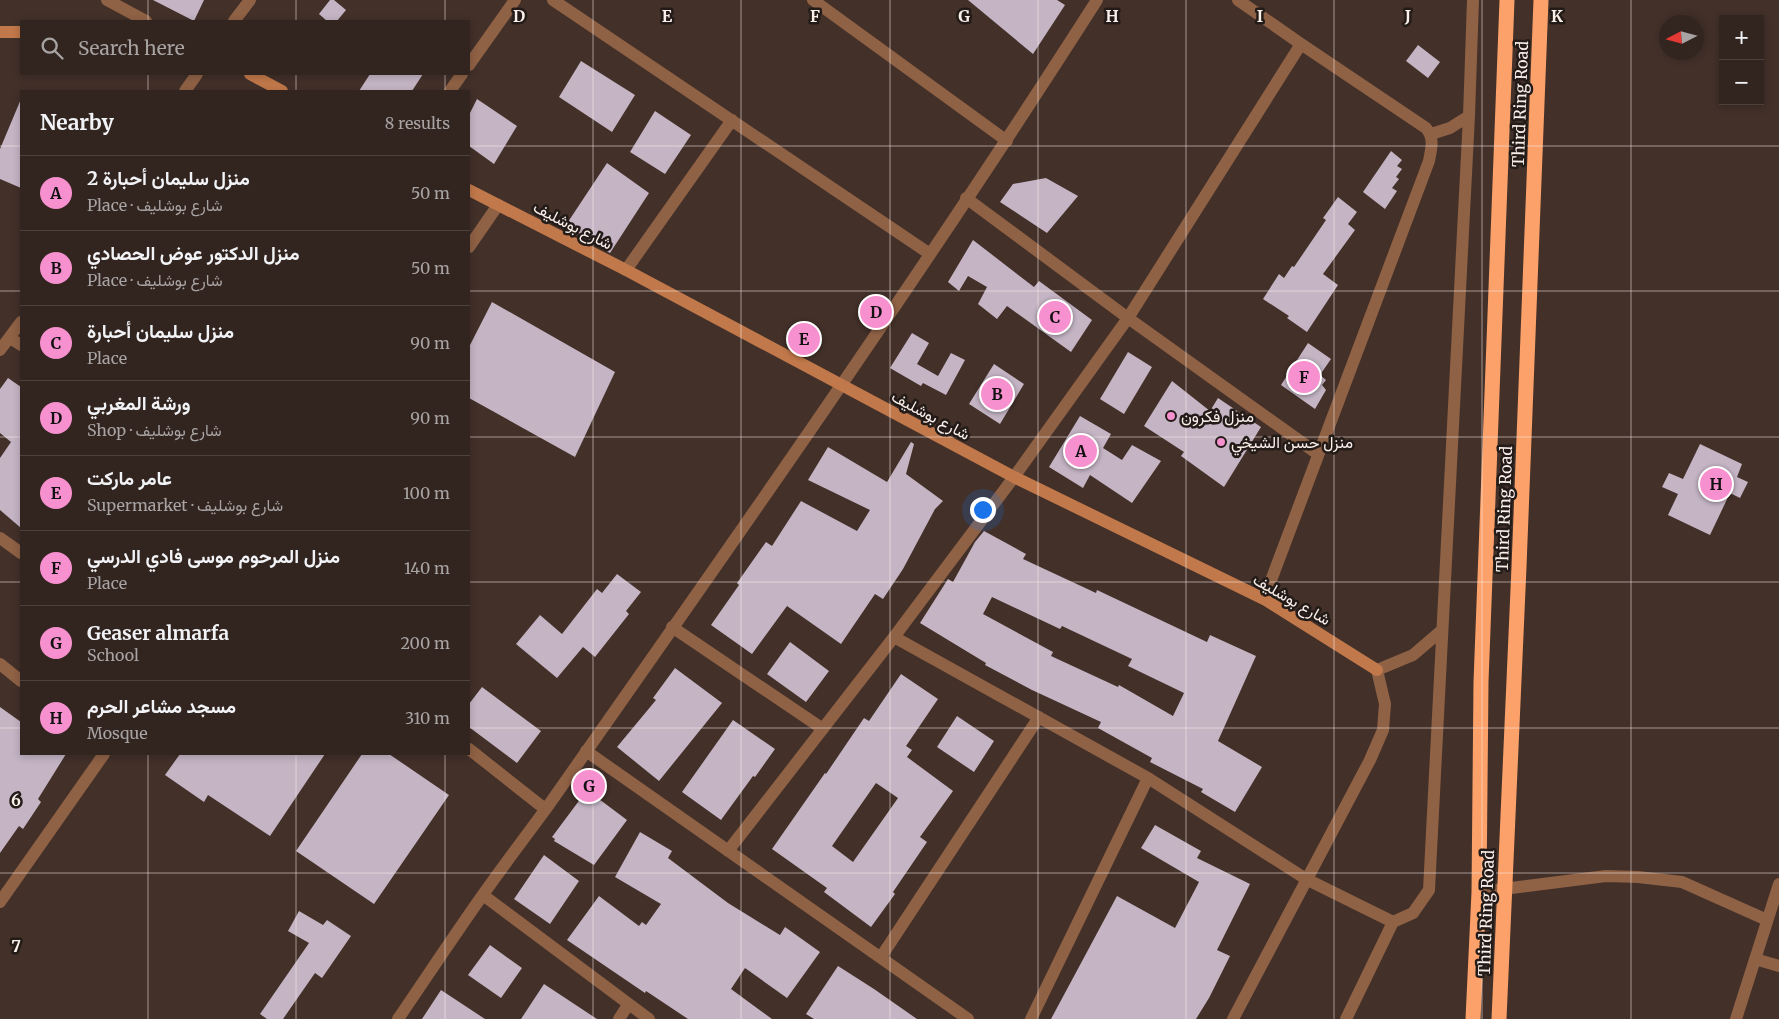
<!DOCTYPE html>
<meta charset="utf-8">
<style>
:root{--surface:#32241f;--page:#3d302c;--text:#f1f3f6;--muted:#a8a4a4;--line:#4d413d;--accent:#f790ce}
body{margin:0;font-family:Merriweather,Vazirmatn,serif;background:var(--page);color:var(--text)}
.controls{position:absolute;right:15px;top:15px;display:grid;overflow:hidden;border-radius:0px;box-shadow:0 2px 8px #0003}
.controls button{width:45px;height:45px;display:grid;place-items:center;padding:0;border:0;border-bottom:1px solid var(--line);background:var(--surface);color:var(--text);font:25px sans-serif}
.compass{position:absolute;left:1659px;top:15px;width:45px;height:45px;border-radius:50%;background:var(--surface);box-shadow:0 2px 8px #0003;rotate:264deg}
.you{position:absolute;left:982px;top:509px;width:18px;height:18px;margin:-12px;border:4px solid #fff;border-radius:50%;background:#1a73e8;box-shadow:0 0 0 8px #1a73e833}
.badge{display:grid;place-items:center;width:32px;height:32px;border-radius:50%;background:var(--accent);color:#111;font-size:16px;font-weight:700}
.pin{position:absolute;translate:-50% -50%;border:2px solid #fff;box-shadow:0 1px 5px #0006}
.list{margin:0;padding:0;list-style:none}
h2{display:flex;justify-content:space-between;align-items:center;height:65px;margin:0;padding:0 20px;font-size:21px}
h2 small{font-size:16px;font-weight:400;color:var(--muted)}
.list li{display:grid;grid-template-columns:32px 1fr auto;gap:15px;align-items:center;box-sizing:border-box;height:75px;padding:0 20px;border-top:1px solid var(--line)}
.list b{display:block;font-size:19px;white-space:nowrap}
.list p{margin:0;font-size:16px;white-space:nowrap;color:var(--muted)}
.list em{font-size:16px;font-style:normal;color:var(--muted)}
.icon{flex:none;width:28px;height:28px;fill:none;stroke:currentColor;stroke-width:2;stroke-linecap:round;stroke-linejoin:round}
.map{position:relative;flex:none;width:1779px;height:1019px;overflow:hidden}
.search{position:absolute;background:var(--surface);box-shadow:0 2px 8px #0003;left:20px;top:20px;width:450px;height:55px;display:flex;align-items:center;gap:12px;box-sizing:border-box;padding:0 18px;border-radius:0px;color:var(--muted);font-size:19px}
.panel{position:absolute;background:var(--surface);box-shadow:0 2px 8px #0003;left:20px;top:90px;width:450px;height:665px;border-radius:0px}
.map>svg:first-child{display:block}
.building{fill:#c4b4c4;fill-rule:evenodd}
.lines{fill:none;stroke-linecap:round;stroke-linejoin:round}
.street{stroke:#8f6145;stroke-width:12}
.secondary{stroke:#c1784a;stroke-width:12}
.highway{stroke:#fba169;stroke-width:15}
.grid{fill:none;stroke:#fbefea;stroke-width:1;stroke-opacity:0.55}
.poi-dot{fill:#f790ce;stroke:#231b17;stroke-width:2}
.labels{text-anchor:middle;stroke-width:5;stroke-linejoin:round;paint-order:stroke}
.street-label{font-size:16px;fill:#fbefea;stroke:#231b17}
.poi-label{font-size:16px;fill:#fbefea;stroke:#231b17;text-anchor:start}
.grid-label{font-size:16px;text-anchor:middle;font-weight:bold;fill:#fbefea;stroke:#231b17;stroke-width:5;stroke-linejoin:round;paint-order:stroke}
</style>
<div class="map">
<svg width="1779" height="1019" viewBox="0 0 1779 1019">
<rect width="100%" height="100%" fill="#423029"/>
<path class="building" d="M153 0H204L194 21Z
M330 0H334L346 10 337 21H327L319 14Z
M968 0H1057L1065 5 1033 54Z
M1418 45 1440 62 1428 78 1406 61Z
M581 61 635 95 612 132 559 97Z
M370 74H423L412 91H359Z
M21 99V188L0 179V149Z
M477 99 517 126 494 164 469 146V115Z
M655 111 691 135 665 174 630 152Z
M1391 151 1402 160 1397 166 1402 169 1396 177 1399 179 1392 188 1397 191 1385 209 1363 192Z
M607 163 649 193 610 253 566 225Z
M1046 178 1078 196 1047 233 1000 202 1013 184Z
M1338 197 1357 212 1348 224 1355 230 1323 274 1338 285 1307 332 1287 318 1289 316 1263 299 1279 274 1284 278 1292 266 1294 267 1326 220 1323 218Z
M973 240 1034 287 1039 281 1092 320 1071 352 1007 306 997 319 978 304 987 287 968 276 959 291 948 282Z
M492 302 615 372 575 457 469 398V347Z
M912 333 929 343 917 364 938 376 951 353 965 360 946 395 923 383 921 386 890 368Z
M1308 343 1331 359 1320 375 1326 380 1322 385 1326 390 1315 409 1281 385Z
M1128 352 1152 367 1124 414 1100 399Z
M994 364 1024 384 1000 424 969 404Z
M8 378 21 387V528L0 510V458L11 442 0 433V389Z
M1172 381 1210 411 1218 398 1261 427 1224 487 1181 456 1184 452 1144 426Z
M1080 416 1111 434 1103 448 1122 460 1132 445 1161 461 1132 503 1090 475 1083 488 1049 467Z
M911 442 914 444 906 474 943 501 935 509 903 569 883 599 875 594 841 644 787 606 752 654 711 625 739 585 737 583 766 542 772 546 801 501 857 531 870 510 808 480 828 447 887 482Z
M1700 444 1742 464 1737 477 1748 482 1740 498 1730 493 1710 535 1668 515 1678 494 1662 487 1669 473 1683 479Z
M984 531 1026 554 1023 559 1096 593 1097 590 1207 642 1210 635 1256 656 1218 741 1262 767 1235 812 1201 792 1203 789 1150 762 1152 758 1098 728 1101 722 1032 690 985 665 986 663 920 623 948 579 953 582 975 542ZM992 597 1060 629 1062 626 1132 659 1128 666 1184 693 1173 716 1119 685 1118 687 1051 656 1053 652 983 614Z
M617 574 641 592 626 611 629 614 595 657 583 647 557 678 516 644 540 615 562 634 597 589 602 593Z
M790 642 829 671 806 702 767 674Z
M675 668 722 703 659 781 617 747 656 700 653 698Z
M901 674 938 699 906 746 912 750 907 757 953 791 920 837 927 842 893 892 895 894 871 927 824 892 827 888 772 849 825 773 826 774 864 718 869 721ZM876 783 898 798 853 862 832 846Z
M482 687 541 731 517 763 469 727V704Z
M0 707 21 722V754H66L38 799 41 802 23 829 19 826 0 853Z
M957 716 994 741 974 772 937 747Z
M733 720 775 749 755 777 753 776 721 820 682 792Z
M180 754H325L270 836 208 795 204 802 165 775Z
M362 754H389L449 795 374 904 296 851Z
M587 790 627 820 594 865 554 841 555 839 552 837Z
M1155 825 1201 851 1197 858 1250 884 1217 950 1230 956 1209 998 1196 1019H1051L1117 896 1175 928 1199 882 1141 848Z
M640 832 672 851 668 858 728 903 780 935 785 927 820 952 787 998 745 968 731 989 772 1019H688L646 991 645 993 567 940 599 896 639 926 642 922 646 925 661 904 615 877Z
M544 855 579 881 550 924 514 899Z
M299 911 323 925 327 920 351 936 322 978 315 973 283 1019H267L260 1014 309 943 288 931Z
M490 945 522 968 501 998 468 975Z
M838 966 874 989 917 1019H814L806 1014Z
M544 984 597 1019H521Z
M441 990 485 1019H422Z"/>
<g class="lines">
<path class="street" d="M107 0 146 21
M553 0 930 254
M813 0 1007 141
M1238 0 1301 44 1426 128C1435 139 1431 149 1429 161L1264 599
M234 21 250 0
M469 65 515 0
M185 91 197 74
M450 91 462 74
M1431 134 1450 128 1469 116
M966 198 1128 318 1318 454
M469 247 498 205
M626 270 732 120
M10 338 21 345
M0 350 21 322
M0 538 21 553
M672 627 823 729
M894 637 1148 778 1306 879 1393 922 1413 913 1429 890 1469 116 1473 0
M0 664 21 681
M469 749 545 809
M586 751 968 1019
M728 851 894 637 1014 477 1128 318 1301 44
M1479 892 1606 876 1638 877 1682 882 1767 920
M483 895 649 1019
M0 902 104 754
M881 957 1039 717
M1755 959 1779 966
M398 1019C426 978 453 937 482 896 503 866 526 836 548 806 735 540 922 274 1097 0
M619 1019 628 1005
M1031 1019 1148 778
M1233 1019 1370 760 1383 730 1385 704 1377 670 1413 655 1441 631
M1346 1019 1393 922
M1736 1019 1779 884"/>
<path class="secondary" d="M0 32H21
M250 74 282 91
M469 190 626 270 1014 477 1264 599 1377 670"/>
<path class="highway" d="M1473 1019 1479 892 1481 682 1507 0
M1499 1019 1519 567 1541 0"/>
</g>
<path class="grid" d="M148 0V21M296 0V21M445 0V21M593 0V1019M741 0V1019M890 0V1019M1038 0V1019M1186 0V1019M1334 0V1019M1482 0V1019M1631 0V1019M148 74V91M296 74V91M445 74V91M0 146H21M469 146H1779M0 291H21M469 291H1779M0 437H21M469 437H1779M0 582H21M469 582H1779M0 728H21M469 728H1779M148 754V1019M296 754V1019M445 754V1019M0 873H1779"/>
<g class="poi-dot">
<circle cx="1171" cy="416" r="5"/>
<circle cx="1221" cy="442" r="5"/>
</g>
<g class="labels">
<g class="street-label">
<text transform="translate(1520 104) rotate(-88)" y="6">Third Ring Road</text>
<text transform="translate(573 225) rotate(27)" y="6">شارع بوشليف</text>
<text transform="translate(931 415) rotate(28)" y="6">شارع بوشليف</text>
<text transform="translate(1504 509) rotate(-88)" y="6">Third Ring Road</text>
<text transform="translate(1292 599) rotate(30)" y="6">شارع بوشليف</text>
<text transform="translate(1486 913) rotate(-88)" y="6">Third Ring Road</text>
</g>
<g class="poi-label">
<text x="1181" y="422">منزل فكرون</text>
<text x="1231" y="448">منزل حسن الشيخي</text>
</g>
</g>
<g class="grid-label">
<text x="519" y="22">D</text>
<text x="667" y="22">E</text>
<text x="815" y="22">F</text>
<text x="964" y="22">G</text>
<text x="1112" y="22">H</text>
<text x="1260" y="22">I</text>
<text x="1408" y="22">J</text>
<text x="1557" y="22">K</text>
<text x="16" y="806">6</text>
<text x="16" y="952">7</text>
</g>
</svg>
<div class="controls">
<button>+</button>
<button>−</button>
</div>
<svg class="compass" viewBox="-18 -18 36 36"><path d="M0-13l5 13h-10z" fill="#e53935"/><path d="M0 13l5-13h-10z" fill="#a8a4a4"/></svg>
<div class="you"></div>
<div class="pin badge" style="left:1081px;top:451px">A</div>
<div class="pin badge" style="left:997px;top:394px">B</div>
<div class="pin badge" style="left:1055px;top:317px">C</div>
<div class="pin badge" style="left:876px;top:312px">D</div>
<div class="pin badge" style="left:804px;top:339px">E</div>
<div class="pin badge" style="left:1304px;top:377px">F</div>
<div class="pin badge" style="left:589px;top:786px">G</div>
<div class="pin badge" style="left:1716px;top:484px">H</div>
<div class="search"><svg class="icon" aria-label="search" viewBox="0 0 24 24"><circle cx="10" cy="10" r="6"/><path d="M15 15l6 6"/></svg>Search here</div>
<section class="panel">
<h2>Nearby<small>8 results</small></h2>
<ul class="list">
<li><span class="badge">A</span><div><b>منزل سليمان أحبارة 2</b><p>Place · شارع بوشليف</p></div><em>50 m</em></li>
<li><span class="badge">B</span><div><b>منزل الدكتور عوض الحصادي</b><p>Place · شارع بوشليف</p></div><em>50 m</em></li>
<li><span class="badge">C</span><div><b>منزل سليمان أحبارة</b><p>Place</p></div><em>90 m</em></li>
<li><span class="badge">D</span><div><b>ورشة المغربي</b><p>Shop · شارع بوشليف</p></div><em>90 m</em></li>
<li><span class="badge">E</span><div><b>عامر ماركت</b><p>Supermarket · شارع بوشليف</p></div><em>100 m</em></li>
<li><span class="badge">F</span><div><b>منزل المرحوم موسى فادي الدرسي</b><p>Place</p></div><em>140 m</em></li>
<li><span class="badge">G</span><div><b>Geaser almarfa</b><p>School</p></div><em>200 m</em></li>
<li><span class="badge">H</span><div><b>مسجد مشاعر الحرم</b><p>Mosque</p></div><em>310 m</em></li>
</ul>
</section>
</div>
